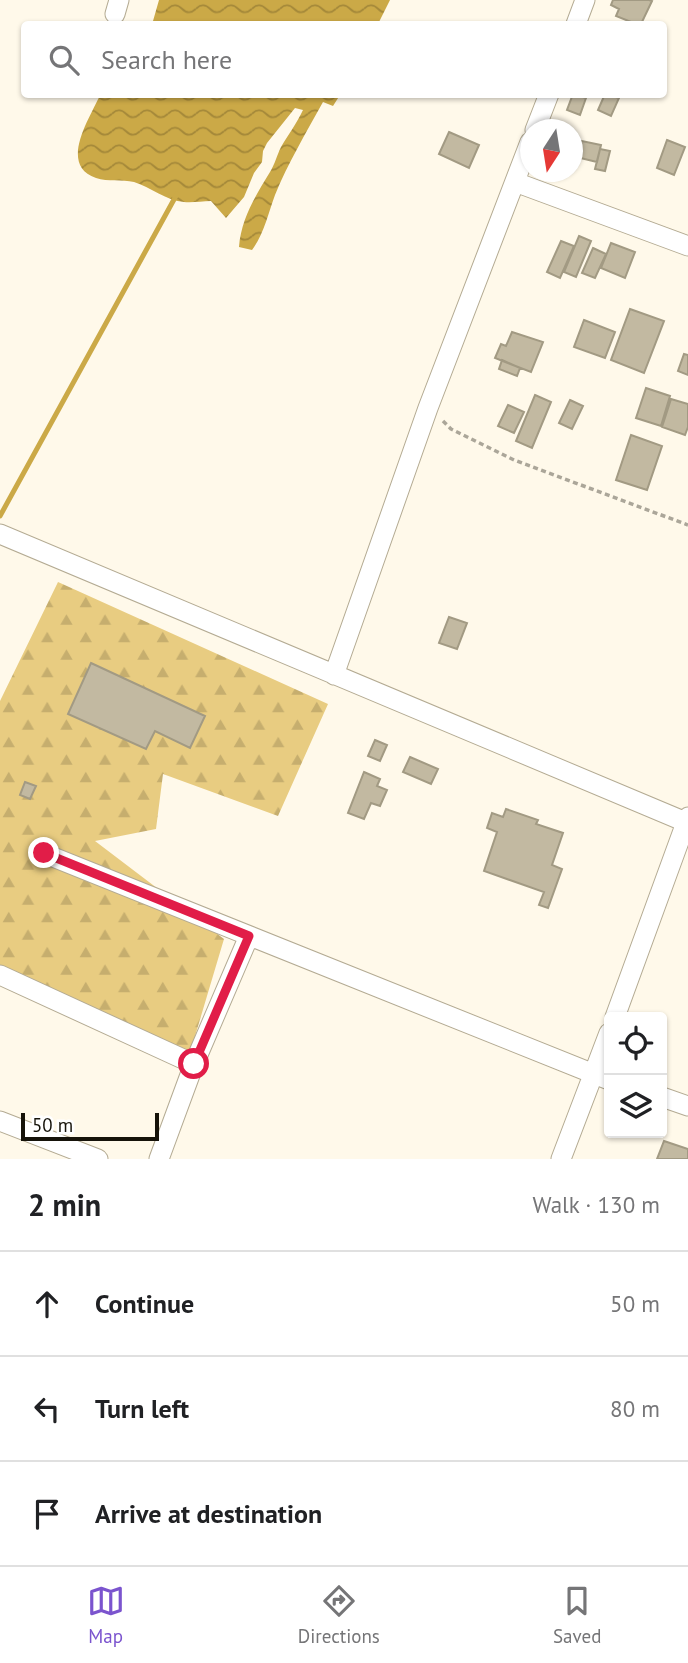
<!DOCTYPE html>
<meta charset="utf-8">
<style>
:root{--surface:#fff;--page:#f6f6f6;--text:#202124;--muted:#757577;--line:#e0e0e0;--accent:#7b54ce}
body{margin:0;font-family:"PT Sans",sans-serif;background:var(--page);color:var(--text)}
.controls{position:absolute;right:21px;bottom:21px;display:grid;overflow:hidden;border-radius:7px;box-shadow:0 2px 5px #0004}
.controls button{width:63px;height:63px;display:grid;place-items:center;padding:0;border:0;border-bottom:2px solid var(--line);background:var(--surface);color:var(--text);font:35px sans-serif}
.compass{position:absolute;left:520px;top:119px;width:63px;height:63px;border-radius:50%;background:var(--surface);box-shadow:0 2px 5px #0004;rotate:192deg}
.scale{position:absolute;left:21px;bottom:18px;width:138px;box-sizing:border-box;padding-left:7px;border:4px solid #16130a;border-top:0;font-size:19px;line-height:24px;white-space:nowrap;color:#16130a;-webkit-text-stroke:5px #fff;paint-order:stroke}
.stop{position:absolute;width:21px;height:21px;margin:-16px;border:5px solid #e11d48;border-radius:50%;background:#fff}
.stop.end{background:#e11d48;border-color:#fff;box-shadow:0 2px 7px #0008}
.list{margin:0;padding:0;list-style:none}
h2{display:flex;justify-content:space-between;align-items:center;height:91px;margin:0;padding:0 28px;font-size:30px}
h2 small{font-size:23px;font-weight:400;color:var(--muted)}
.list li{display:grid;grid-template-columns:46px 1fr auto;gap:21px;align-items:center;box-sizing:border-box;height:105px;padding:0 28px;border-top:2px solid var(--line)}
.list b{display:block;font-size:26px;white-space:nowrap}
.list em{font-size:23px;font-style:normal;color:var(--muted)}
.icon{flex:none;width:38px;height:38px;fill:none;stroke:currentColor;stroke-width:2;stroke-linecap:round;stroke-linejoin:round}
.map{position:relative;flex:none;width:688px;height:1159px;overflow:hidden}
.search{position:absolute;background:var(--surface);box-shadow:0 2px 5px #0004;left:21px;right:21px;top:21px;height:77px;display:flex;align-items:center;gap:18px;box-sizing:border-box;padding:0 24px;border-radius:7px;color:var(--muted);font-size:26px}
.sheet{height:406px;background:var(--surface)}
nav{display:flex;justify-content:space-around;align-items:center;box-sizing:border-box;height:98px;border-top:2px solid var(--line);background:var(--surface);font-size:19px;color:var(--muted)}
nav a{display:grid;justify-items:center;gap:4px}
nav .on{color:var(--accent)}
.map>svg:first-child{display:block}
.forest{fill:url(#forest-firs)}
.water{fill:url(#water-waves)}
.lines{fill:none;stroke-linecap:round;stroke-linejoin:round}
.stream{stroke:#cba947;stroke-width:5}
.building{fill:#c2b9a1;stroke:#a29a83;stroke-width:2}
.minor-casing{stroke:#b4ab93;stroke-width:21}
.path{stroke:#aba699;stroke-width:3.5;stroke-dasharray:5 3.5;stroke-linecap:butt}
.minor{stroke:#fff;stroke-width:19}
.route{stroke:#e11d48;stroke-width:9}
</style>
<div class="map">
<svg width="688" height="1159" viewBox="0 0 688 1159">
<defs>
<pattern id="forest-firs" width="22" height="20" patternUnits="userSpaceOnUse" patternTransform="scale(1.75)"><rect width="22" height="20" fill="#e8cc81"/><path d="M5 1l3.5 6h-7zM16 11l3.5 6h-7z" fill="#c6ae6e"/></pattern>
<pattern id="water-waves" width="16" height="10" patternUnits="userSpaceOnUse" patternTransform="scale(1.75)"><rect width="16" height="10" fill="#cba947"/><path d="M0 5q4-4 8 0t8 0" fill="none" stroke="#a48839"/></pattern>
</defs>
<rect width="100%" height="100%" fill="#fff9ea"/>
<path class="forest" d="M58 582 328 704 278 816 163 774 156 829 95 841 224 939 190 1053 0 967V701Z"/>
<path class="water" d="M159 0H390L378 24H149L153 21Z
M100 95V94L340 95 333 106 323 102C306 133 288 163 275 195 268 214 264 234 252 250L239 247C241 219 256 195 270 172 275 164 277 155 281 147 288 135 297 123 303 110L295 108 267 143 263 151 262 162 254 173 244 197 226 218 211 201C202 201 192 203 184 202 167 201 150 187 134 182 122 179 108 182 96 178 58 165 90 118 100 95Z"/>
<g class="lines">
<path class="stream" d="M0 516 177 194"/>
</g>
<path class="building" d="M613 0H649L652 1 641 24H636L616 16 619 9 611 5Z
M573 94 586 98 580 115 567 110Z
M605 94 619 98 611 116 598 110Z
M449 132 479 145 469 168 439 154Z
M572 139 601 145 597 162 572 156Z
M667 140 685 147 674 175 657 168Z
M600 149 610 151 605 171 595 169Z
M579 236 591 241 576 277 564 272Z
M561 241 574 246 560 278 547 272Z
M611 243 635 252 625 278 601 268Z
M593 248 606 254 595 278 582 273Z
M630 309 664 321 644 373 611 360Z
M584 320 615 332 605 358 574 347Z
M512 332 543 342 531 372 495 358 501 344 506 346Z
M684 354 688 355V375L678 371Z
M502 360 520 368 517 376 499 369Z
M646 388 670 396 661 426 636 418Z
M535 395 551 402 532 448 516 441Z
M671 399 688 404V427L685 435 662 427Z
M570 400 583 406 572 429 559 423Z
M508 405 524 412 514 433 498 426Z
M631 435 662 446 647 490 616 480Z
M449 617 467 623 457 649 439 643Z
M91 663 205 716 190 748 155 731 146 749 68 714Z
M375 740 387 745 380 761 368 756Z
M410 757 438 769 431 784 403 772Z
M364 772 380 779 377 786 387 790 380 806 371 803 364 819 348 813Z
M25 782 36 786 30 799 20 795Z
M506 809 538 820 536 824 563 833 552 865 562 869 548 908 539 905 544 892 484 871 497 832 487 828 492 813 503 817Z
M664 1141 688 1149V1159H657Z"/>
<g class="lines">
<defs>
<path id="minor" d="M115 14 119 0
M576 24 585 0
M535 130 549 94
M515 182 688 246
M0 534 688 823
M334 675 428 408 530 142
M43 853 609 1080
M0 975 194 1064
M615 1017 688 817
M662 1097 688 1106
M0 1121 98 1159
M159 1159 194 1064 249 936
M561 1159 609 1033"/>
</defs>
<use href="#minor" class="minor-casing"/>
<path class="path" d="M443 421 451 429 514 460 688 525"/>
<use href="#minor" class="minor"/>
</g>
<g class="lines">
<path class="route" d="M44 853 249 936 194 1064"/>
</g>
</svg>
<div class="controls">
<button><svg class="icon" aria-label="locate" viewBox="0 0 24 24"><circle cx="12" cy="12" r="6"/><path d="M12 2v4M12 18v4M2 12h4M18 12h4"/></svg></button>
<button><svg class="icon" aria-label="layers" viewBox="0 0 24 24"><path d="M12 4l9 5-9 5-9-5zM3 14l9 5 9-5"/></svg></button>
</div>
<svg class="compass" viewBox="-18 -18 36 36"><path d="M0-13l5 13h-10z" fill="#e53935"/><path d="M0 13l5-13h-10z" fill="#757577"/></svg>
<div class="scale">50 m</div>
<div class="stop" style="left:194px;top:1064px"></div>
<div class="stop end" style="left:44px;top:853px"></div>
<div class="search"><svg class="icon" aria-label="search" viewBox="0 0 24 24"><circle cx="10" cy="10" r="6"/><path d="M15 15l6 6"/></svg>Search here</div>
</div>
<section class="sheet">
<h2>2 min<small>Walk · 130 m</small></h2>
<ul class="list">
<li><svg class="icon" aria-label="ahead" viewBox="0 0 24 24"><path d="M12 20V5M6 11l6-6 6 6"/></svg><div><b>Continue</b></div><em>50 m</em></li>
<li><svg class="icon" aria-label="left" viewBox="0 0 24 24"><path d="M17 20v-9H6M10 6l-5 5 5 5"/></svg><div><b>Turn left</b></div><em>80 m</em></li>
<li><svg class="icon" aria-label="arrive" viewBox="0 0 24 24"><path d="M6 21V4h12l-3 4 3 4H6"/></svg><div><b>Arrive at destination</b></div></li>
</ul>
</section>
<nav>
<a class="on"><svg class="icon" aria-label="map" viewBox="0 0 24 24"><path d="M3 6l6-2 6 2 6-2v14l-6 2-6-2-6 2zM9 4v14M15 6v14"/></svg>Map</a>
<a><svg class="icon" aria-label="directions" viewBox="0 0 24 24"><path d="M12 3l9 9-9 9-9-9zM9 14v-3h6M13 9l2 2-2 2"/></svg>Directions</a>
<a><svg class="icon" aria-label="saved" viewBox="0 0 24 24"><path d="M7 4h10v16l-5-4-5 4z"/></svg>Saved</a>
</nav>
